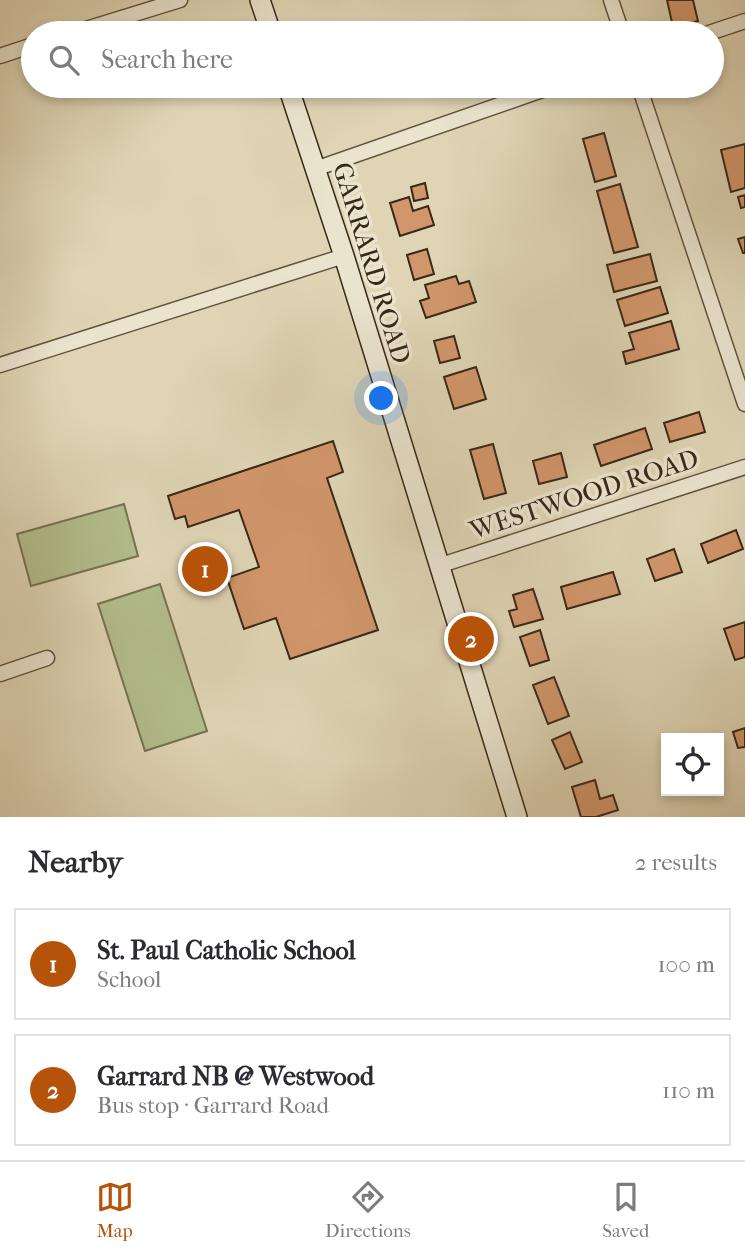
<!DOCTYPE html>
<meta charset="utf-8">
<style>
:root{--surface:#fff;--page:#f2f2f3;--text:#2b2b33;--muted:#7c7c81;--line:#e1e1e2;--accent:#b45309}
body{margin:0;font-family:"IM FELL French Canon",serif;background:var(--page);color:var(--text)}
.controls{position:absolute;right:21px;bottom:21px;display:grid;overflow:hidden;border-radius:0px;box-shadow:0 4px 10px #0003}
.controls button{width:63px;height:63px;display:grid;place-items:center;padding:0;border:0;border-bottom:2px solid var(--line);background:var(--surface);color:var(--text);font:35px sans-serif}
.you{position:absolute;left:382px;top:399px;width:24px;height:24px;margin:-18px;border:5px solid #fff;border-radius:50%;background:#1a73e8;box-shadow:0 0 0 10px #1a73e833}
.badge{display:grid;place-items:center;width:46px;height:46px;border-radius:50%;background:var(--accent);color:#fff;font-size:23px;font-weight:700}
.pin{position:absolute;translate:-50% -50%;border:4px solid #fff;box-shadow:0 2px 7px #0006}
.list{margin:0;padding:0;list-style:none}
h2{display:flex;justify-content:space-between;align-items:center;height:91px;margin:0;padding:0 28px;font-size:30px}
h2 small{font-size:23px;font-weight:400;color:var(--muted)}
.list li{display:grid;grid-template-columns:46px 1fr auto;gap:21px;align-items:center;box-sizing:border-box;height:112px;margin:0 14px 14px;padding:0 14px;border:2px solid var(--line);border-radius:0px}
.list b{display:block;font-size:26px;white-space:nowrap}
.list p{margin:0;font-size:23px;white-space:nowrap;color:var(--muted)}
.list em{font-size:23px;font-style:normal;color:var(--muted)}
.icon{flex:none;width:38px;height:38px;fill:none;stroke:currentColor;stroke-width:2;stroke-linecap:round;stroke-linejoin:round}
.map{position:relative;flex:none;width:745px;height:817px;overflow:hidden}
.search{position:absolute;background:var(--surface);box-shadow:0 4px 10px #0003;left:21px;right:21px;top:21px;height:77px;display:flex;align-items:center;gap:18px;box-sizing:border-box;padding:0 24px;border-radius:38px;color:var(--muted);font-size:26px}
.sheet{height:343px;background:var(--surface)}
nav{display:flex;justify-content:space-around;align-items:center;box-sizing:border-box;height:98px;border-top:2px solid var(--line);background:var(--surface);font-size:19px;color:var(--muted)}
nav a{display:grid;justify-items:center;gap:4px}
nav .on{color:var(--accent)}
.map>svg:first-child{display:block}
.green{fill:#b3bd8d;stroke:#767252;stroke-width:2}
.building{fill:#d2966c;stroke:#382816;stroke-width:2}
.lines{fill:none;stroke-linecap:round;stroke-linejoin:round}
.street-casing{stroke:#62533e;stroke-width:17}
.secondary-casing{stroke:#382816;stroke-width:22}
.street{stroke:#eae4cf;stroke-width:14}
.secondary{stroke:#eae4cf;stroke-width:19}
.labels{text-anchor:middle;stroke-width:7;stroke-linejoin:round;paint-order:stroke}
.street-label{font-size:26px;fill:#382816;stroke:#eae4cf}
</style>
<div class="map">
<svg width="745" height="817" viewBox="0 0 745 817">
<rect width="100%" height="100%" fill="#dfd5b5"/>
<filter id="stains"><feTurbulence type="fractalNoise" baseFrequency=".00286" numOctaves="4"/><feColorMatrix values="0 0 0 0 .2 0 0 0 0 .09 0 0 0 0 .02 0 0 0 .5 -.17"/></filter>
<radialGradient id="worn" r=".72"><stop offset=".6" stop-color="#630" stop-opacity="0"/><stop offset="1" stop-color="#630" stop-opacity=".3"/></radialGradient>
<path class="green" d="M124 504 138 556 31 586 17 534Z
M160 584 207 731 145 751 98 604Z"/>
<path class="building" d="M667 0H693L698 21 673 27Z
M604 133 616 176 595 182 583 139Z
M745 144V188L731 192 721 150Z
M425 183 428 198 414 201 411 187Z
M620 184 638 247 614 253 597 191Z
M745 195V207L741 208 738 197Z
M409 197 413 211 428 206 434 225 400 236 390 203Z
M745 237V253H743L738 239Z
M427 249 434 274 414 280 407 255Z
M650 254 657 281 614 292 607 265Z
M456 276 459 284 469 281 476 302 426 318 420 301 429 298 425 285Z
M660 287 668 313 625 326 617 300Z
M671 321 679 349 626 364 623 352 634 349 629 333Z
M454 336 460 358 440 363 434 341Z
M476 367 486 399 454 409 444 377Z
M699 412 705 432 670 442 664 423Z
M645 428 652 449 601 466 594 445Z
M333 441 343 472 327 478 378 630 290 659 276 618 244 629 227 578 259 567 239 510 188 527 185 516 175 519 168 496Z
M493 444 506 493 484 499 470 450Z
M561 453 567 477 539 484 533 461Z
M736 530 743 549 708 563 701 544Z
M674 549 682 572 655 581 647 559Z
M613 572 620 594 567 609 561 587Z
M533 589 543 619 514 627 509 611 517 609 513 595Z
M745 622V657L735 660 724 629Z
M540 630 549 660 530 666 520 637Z
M554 677 569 716 548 724 533 685Z
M745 728V747L738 748 733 732Z
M570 732 582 762 565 769 552 740Z
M595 780 600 799 613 795 618 810 596 817H581L572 787Z"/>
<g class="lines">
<defs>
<path id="street" d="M611 0 622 33
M73 33 180 0
M709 33 745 21
M0 56 33 45
M639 86 745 404
M315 169 554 86
M0 365 344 256
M438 566 745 467
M0 674 47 658"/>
<path id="secondary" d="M260 0 271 33
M288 86 344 256 517 817"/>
</defs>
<use href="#street" class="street-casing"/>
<use href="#secondary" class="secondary-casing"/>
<use href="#street" class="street"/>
<use href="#secondary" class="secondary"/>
</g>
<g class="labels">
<g class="street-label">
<text transform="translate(372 263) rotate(73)" y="9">GARRARD ROAD</text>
<text transform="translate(584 494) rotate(-18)" y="9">WESTWOOD ROAD</text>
</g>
</g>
<rect width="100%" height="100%" filter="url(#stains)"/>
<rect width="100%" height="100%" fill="url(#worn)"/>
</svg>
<div class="controls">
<button><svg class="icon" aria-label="locate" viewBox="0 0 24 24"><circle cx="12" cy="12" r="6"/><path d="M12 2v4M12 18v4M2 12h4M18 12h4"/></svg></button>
</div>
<div class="you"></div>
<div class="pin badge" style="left:205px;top:569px">1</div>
<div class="pin badge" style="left:471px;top:639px">2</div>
<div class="search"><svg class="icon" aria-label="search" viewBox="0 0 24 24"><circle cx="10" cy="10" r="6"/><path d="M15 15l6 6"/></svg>Search here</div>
</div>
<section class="sheet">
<h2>Nearby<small>2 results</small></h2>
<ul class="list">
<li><span class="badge">1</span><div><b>St. Paul Catholic School</b><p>School</p></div><em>100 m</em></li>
<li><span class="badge">2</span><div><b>Garrard NB @ Westwood</b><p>Bus stop · Garrard Road</p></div><em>110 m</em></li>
</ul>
</section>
<nav>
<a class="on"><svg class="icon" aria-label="map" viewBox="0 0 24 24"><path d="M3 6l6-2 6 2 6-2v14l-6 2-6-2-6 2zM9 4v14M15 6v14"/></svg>Map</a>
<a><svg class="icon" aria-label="directions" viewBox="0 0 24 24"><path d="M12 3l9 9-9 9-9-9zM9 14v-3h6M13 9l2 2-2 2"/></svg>Directions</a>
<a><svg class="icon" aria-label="saved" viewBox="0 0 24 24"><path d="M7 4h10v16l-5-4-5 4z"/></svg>Saved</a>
</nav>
